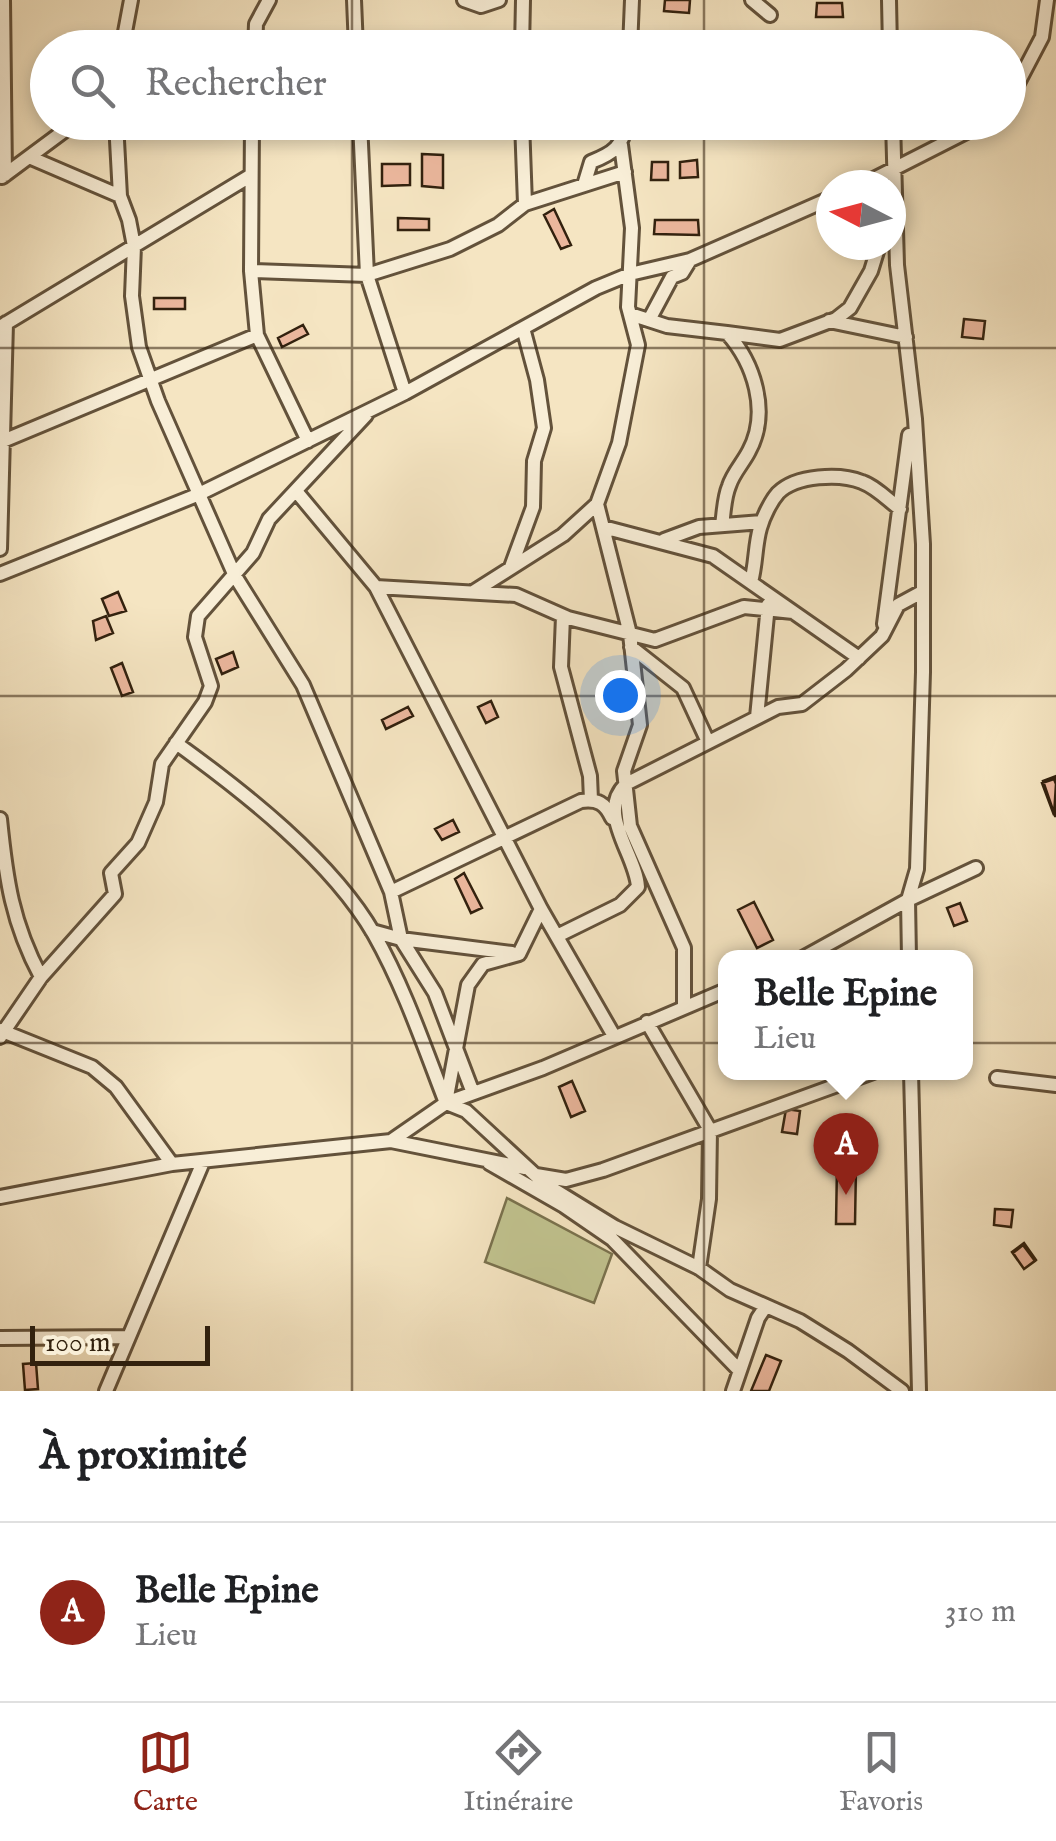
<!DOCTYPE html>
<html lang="fr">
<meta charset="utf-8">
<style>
:root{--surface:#fff;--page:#f2f2f2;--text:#202124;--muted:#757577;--line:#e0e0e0;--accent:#8f2418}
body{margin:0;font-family:"IM FELL English",serif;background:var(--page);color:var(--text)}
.compass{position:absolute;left:816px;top:170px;width:90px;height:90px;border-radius:50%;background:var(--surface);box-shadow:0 5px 15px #0003;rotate:276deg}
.scale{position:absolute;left:30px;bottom:25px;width:180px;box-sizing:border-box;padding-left:10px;border:5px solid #32210e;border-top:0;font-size:28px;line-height:35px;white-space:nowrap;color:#32210e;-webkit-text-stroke:8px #f8eed7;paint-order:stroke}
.you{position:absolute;left:620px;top:695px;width:35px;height:35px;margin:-25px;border:8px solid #fff;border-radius:50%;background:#1a73e8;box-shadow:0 0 0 15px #1a73e833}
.badge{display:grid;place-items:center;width:65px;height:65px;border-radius:50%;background:var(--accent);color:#fff;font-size:32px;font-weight:700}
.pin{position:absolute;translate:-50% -82px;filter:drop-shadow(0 2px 5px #0008)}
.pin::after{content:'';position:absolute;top:52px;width:35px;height:30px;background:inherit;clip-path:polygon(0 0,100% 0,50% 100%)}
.popup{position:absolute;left:718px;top:950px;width:255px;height:130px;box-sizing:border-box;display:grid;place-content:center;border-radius:20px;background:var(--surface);filter:drop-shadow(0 2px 8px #0005);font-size:32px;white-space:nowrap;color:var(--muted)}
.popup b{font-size:38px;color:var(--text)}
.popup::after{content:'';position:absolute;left:50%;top:100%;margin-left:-20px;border:20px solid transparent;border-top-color:var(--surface)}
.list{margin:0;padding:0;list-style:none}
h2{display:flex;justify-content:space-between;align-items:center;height:130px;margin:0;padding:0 40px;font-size:42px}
h2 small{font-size:32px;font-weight:400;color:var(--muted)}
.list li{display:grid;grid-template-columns:65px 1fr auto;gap:30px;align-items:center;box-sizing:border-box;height:180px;padding:0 40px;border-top:2px solid var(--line)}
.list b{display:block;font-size:38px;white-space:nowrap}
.list p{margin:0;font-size:32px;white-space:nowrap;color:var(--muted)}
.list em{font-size:32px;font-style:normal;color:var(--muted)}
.icon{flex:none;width:55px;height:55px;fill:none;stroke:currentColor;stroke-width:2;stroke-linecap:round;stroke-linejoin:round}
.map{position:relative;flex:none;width:1056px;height:1391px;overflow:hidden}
.search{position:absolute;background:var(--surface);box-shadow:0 5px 15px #0003;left:30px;right:30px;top:30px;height:110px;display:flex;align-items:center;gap:25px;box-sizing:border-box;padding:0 35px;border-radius:55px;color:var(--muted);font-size:38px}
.sheet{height:310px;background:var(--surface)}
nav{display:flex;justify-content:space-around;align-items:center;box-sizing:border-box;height:140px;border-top:2px solid var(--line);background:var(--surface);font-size:28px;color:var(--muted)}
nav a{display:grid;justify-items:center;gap:5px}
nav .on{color:var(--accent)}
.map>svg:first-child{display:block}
.green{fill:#c1c38f;stroke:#7a724e;stroke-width:2.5}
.building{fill:#ebb79d;stroke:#32210e;stroke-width:2.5}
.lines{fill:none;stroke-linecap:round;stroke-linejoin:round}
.street-casing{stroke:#63523b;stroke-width:18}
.street{stroke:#f8eed7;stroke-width:12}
.grid{fill:none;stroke:#32210e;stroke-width:2.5;stroke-opacity:0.55}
</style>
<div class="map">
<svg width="1056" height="1391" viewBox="0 0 1056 1391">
<rect width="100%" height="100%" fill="#f5e5c2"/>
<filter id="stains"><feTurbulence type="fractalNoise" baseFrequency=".002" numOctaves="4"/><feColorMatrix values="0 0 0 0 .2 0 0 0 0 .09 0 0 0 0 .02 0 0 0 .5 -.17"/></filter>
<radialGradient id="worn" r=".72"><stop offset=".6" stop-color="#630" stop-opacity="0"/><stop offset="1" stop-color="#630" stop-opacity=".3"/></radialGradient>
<path class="green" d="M507 1198 612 1254 594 1303 485 1262Z"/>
<path class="building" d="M665 0H690L689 13 664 11Z
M817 3H842L843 17H816Z
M422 154 443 155V188L422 186Z
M697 160 698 177 680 178V162Z
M652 162H668V180H651Z
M382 164H410V185L382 186Z
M554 209 571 245 561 249 544 215Z
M398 218 429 219V230H398Z
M655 220H698L699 235 654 234Z
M154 298H185V309H154Z
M964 319 985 321 983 339 962 337Z
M303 325 308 334 282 347 278 338Z
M118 592 126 611 109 616 102 599Z
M106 616 113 633 96 640 93 621Z
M233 652 238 667 222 674 216 659Z
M122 663 133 692 122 696 111 668Z
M491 701 498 717 486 723 478 707Z
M408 707 413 716 386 729 382 720Z
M1056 776V816H1055L1043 781Z
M1054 779 1056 784 1054 815 1042 783Z
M453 820 459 832 442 840 435 829Z
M464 873 482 908 471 913 455 879Z
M754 902 773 940 757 948 738 910Z
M960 903 967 921 954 926 947 908Z
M572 1081 585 1111 571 1117 559 1087Z
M786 1109 800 1111 797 1134 782 1132Z
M837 1166H856L855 1224H836Z
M995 1209 1013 1210 1011 1227 994 1225Z
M1024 1243 1036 1260 1024 1269 1012 1252Z
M1023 1245 1035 1261 1024 1269 1013 1253Z
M766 1355 781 1361 769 1391H751Z
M36 1363 38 1389 25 1390 23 1364Z"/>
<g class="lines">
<defs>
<path id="street" d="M3 0 5 175
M354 0 356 48
M464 0 481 6 499 0
M752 0 770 15
M889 0 890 48
M122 48 131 0
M255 48 256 24 269 0
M522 48 523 0
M630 48 632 0
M1008 102 1042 37 1047 0
M116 122 120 196
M252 122 251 271 257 335
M360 122 367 275 405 393
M522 122 525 204
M893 122 897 265 915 419 923 544V672L917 869 908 900 909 958
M621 145 632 228 628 307 638 345 619 443 597 504 630 634 640 725 624 771 630 826 684 948V1007
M29 157 120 196 129 220 134 246 132 296 139 347 158 401 235 576 303 685 391 892 401 939 435 993 473 1093
M2 177 76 122
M584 185 591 162C614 153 622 147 627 122
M862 185 986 122
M251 271 367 275 450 249 498 225 525 204 625 172
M630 314 667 326 727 333C754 363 770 412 749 451 743 463 733 473 729 486 724 498 724 512 722 525
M649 320 672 277 682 273 690 260
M829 321 906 337
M0 327 250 176
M727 333 780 340 836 319 850 308 871 271 879 245
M3 441 257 335 308 441
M296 491 376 587 516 595 568 618 655 640 744 607 793 612
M603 527 713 556 859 658
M664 540 699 527 762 522
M0 549 6 323
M511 567 533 507 534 461 544 428 537 380 523 328
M0 574 197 495 405 393 596 288 630 274 690 260 831 198
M751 582C756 564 755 545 760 528 763 517 771 501 778 493 796 475 840 473 862 482 876 487 888 500 900 509
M376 587 541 909 614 1036
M473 592 563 535 597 504
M563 616 561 667 590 776 591 800
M884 624 909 435
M631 647 683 688 708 742
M757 717 768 605
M176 743C244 792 332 861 374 934 404 987 424 1046 446 1103L466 1111 545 1184 615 1227 699 1268 730 1290 800 1321 848 1351 902 1391
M0 819C6 879 12 923 41 977
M391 892 581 801C598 799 605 803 612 818
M372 931 401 939 512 953
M557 936 620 905 638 887C636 854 596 813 626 784L778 707 802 704 846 670 882 636 898 605 922 592
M803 958 908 900 976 868
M647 1022 710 1130 709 1199 699 1268
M0 1030 92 1067 116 1087 172 1164
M0 1037 41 977 115 894 111 873 138 843 156 802 162 764 205 702 211 686 195 637 198 616 253 553 269 519 366 415
M911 1072 919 1391
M997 1078 1056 1085
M446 1102 468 985 483 964 519 954 541 909
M391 1141 446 1103 543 1068 726 990
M489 1163 564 1206 612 1239 739 1370
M536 1175 566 1180 603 1170 873 1072
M0 1197 172 1164 391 1141 525 1168
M0 1338 129 1337
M106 1391 203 1162
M733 1391 758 1318 766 1306"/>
</defs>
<use href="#street" class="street-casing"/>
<use href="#street" class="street"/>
</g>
<path class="grid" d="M352 0V48M704 0V48M352 122V1391M704 122V1391M0 348H1056M0 696H1056M0 1043H1056"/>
<rect width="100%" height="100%" filter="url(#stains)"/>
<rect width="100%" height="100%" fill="url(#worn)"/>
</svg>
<svg class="compass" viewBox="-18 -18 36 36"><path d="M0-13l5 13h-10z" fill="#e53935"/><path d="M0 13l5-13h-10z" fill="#757577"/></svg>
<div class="scale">100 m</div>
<div class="you"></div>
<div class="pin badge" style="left:846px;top:1195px">A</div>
<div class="popup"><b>Belle Epine</b>Lieu</div>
<div class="search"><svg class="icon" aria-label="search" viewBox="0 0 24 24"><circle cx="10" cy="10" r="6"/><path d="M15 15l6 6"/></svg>Rechercher</div>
</div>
<section class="sheet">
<h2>À proximité<small></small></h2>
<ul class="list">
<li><span class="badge">A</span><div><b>Belle Epine</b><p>Lieu</p></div><em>310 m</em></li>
</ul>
</section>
<nav>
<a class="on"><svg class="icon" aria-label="map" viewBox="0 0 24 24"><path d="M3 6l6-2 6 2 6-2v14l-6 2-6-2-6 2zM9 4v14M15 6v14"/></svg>Carte</a>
<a><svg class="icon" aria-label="directions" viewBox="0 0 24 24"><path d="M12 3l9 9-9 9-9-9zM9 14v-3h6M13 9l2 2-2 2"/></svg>Itinéraire</a>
<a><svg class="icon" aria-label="saved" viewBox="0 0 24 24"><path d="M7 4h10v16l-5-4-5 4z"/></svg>Favoris</a>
</nav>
